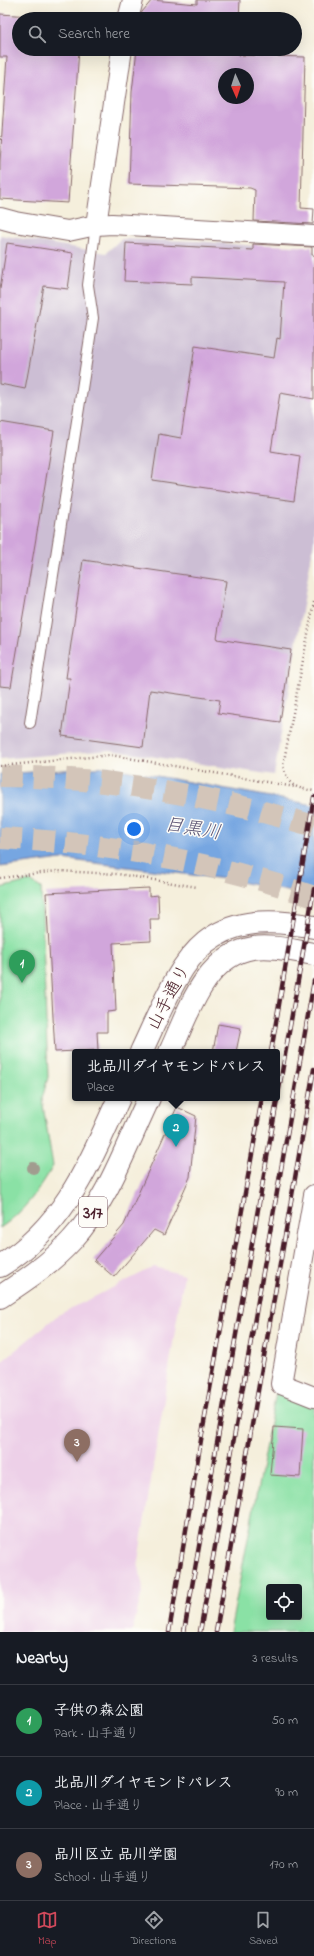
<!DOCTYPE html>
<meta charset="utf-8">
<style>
:root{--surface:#171b24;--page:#242831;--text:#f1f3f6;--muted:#9ea1a6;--line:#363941;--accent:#d1495b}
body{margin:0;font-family:"Indie Flower","Klee One",sans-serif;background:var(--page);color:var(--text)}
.controls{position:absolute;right:12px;bottom:12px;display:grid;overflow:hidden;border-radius:4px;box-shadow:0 4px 16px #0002}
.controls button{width:36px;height:36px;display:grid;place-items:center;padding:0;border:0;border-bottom:1px solid var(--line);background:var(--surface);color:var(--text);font:20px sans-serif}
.compass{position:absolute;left:218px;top:68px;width:36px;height:36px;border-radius:50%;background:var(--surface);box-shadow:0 4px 16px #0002;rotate:177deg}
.you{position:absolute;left:134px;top:829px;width:14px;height:14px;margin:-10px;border:3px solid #fff;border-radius:50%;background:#1a73e8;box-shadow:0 0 0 6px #1a73e833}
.badge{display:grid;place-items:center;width:26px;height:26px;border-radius:50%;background:var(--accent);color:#fff;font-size:13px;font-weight:700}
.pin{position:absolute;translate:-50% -33px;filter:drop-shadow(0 1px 2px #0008)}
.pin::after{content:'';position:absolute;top:21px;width:14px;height:12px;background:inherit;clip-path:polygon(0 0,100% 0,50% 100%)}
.popup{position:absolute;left:72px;top:1049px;width:208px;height:52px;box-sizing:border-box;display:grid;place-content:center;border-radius:4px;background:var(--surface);filter:drop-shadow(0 1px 3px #0005);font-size:13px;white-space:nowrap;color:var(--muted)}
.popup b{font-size:15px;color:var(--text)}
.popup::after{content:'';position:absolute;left:50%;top:100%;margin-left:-8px;border:8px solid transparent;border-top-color:var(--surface)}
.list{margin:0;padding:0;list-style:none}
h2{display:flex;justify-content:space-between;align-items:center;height:52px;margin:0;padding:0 16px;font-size:17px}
h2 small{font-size:13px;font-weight:400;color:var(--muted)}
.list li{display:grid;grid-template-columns:26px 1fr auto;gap:12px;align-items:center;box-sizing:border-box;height:72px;padding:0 16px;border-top:1px solid var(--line)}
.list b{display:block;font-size:15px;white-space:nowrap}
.list p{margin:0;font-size:13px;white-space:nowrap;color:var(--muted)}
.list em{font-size:13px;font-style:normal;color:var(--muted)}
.icon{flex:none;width:22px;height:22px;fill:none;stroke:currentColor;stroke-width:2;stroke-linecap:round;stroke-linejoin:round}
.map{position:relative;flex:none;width:314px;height:1632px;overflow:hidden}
.search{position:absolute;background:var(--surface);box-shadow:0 4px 16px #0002;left:12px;right:12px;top:12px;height:44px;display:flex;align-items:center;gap:10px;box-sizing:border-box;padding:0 14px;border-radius:22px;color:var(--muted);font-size:15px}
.sheet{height:268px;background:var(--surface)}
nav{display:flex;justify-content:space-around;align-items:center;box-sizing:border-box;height:56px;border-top:1px solid var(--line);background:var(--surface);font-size:11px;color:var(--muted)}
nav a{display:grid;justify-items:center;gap:2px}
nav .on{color:var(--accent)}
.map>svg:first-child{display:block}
.built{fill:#edd0e8}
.industrial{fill:#ccbed4}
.green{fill:#8ae1a5;stroke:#6a8068;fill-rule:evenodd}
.water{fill:#76a6e1;stroke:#606286}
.building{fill:#d1a6db;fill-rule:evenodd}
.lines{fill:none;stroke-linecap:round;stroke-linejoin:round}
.motorway-tunnel{stroke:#d3c5b9;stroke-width:22;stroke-dasharray:22 11;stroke-linecap:butt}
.service-casing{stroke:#866869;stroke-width:12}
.minor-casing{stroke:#866869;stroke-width:22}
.primary-casing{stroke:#866869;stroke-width:24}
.path{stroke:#866869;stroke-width:2.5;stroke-dasharray:1 3;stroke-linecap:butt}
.service{stroke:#fff;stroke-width:10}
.minor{stroke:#fff;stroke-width:20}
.primary{stroke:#fff;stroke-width:22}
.rail-casing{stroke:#4a1f2b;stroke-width:4.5}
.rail{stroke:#fdfcf7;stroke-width:3;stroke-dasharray:9;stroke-linecap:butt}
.tree{fill:#a19c8f}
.labels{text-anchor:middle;stroke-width:3;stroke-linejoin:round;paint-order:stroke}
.shield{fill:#fdfcf7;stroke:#806168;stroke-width:1}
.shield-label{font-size:17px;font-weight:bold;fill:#4a1f2b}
.street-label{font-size:18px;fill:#4a1f2b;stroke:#fdfcf7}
.water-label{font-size:19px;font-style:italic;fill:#5c5574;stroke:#fdfcf7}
</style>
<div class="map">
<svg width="314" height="1632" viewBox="0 0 314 1632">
<rect width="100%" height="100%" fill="#fdfcf7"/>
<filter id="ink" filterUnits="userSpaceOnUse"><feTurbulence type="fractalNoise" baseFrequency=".025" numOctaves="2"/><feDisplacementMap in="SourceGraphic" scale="8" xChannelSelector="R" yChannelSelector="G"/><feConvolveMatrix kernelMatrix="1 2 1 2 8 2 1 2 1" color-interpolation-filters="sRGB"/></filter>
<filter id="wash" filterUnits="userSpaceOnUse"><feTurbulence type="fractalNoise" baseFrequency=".012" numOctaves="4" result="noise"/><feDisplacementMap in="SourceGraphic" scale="16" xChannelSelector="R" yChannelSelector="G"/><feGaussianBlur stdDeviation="0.9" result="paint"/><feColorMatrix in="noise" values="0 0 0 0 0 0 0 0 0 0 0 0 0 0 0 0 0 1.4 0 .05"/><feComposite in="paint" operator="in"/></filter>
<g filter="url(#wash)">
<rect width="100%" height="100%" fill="#f5efdc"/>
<path class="built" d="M154 1267 184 1275 138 1561 143 1588 132 1632H0V1363L58 1315Z"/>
<path class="industrial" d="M0 235 106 253 121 239 197 241 314 251V541L274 775 110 750 0 759Z"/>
<path class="green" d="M30 881 41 888 48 1077 42 1099 53 1166C40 1189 23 1213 0 1228V888Z
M276 1392 314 1406V1632H230ZM269 1587H299V1617H269Z"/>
<path class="water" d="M108 767 314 805V896L224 879 62 859 0 867V774Z"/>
<g id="blocks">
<path class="building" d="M152 0 197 4V0H240L239 19H140L142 12Z
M0 14 76 19H19V49H79L68 203 0 199V162L7 57H0Z
M137 49H239V55L305 57 301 208 314 209 313 224 254 221 255 190 250 188 129 184 132 92ZM224 74H248V98H224Z
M7 243 73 253 68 289 44 286 25 389 0 384V289Z
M126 243 253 250V244L312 247V255H314V399L280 393 271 451 300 456 294 501 152 480 159 434 181 438 195 346 274 358 277 338 280 339 284 282 192 277V284L124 281Z
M0 422 54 431 11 687 0 686Z
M83 560 226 581 217 639 291 650 280 722 218 713 220 700 150 690 143 747 62 736 70 678H66Z
M149 888V896L158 895 159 919H150L151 941 113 943 116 1011 107 1012V1032H97L98 1050 55 1052 46 893Z
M218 1024 241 1028 236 1052H213Z
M177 1107 196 1116 190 1177 164 1235 154 1230 114 1277 94 1260 124 1225Z
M274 1427 303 1429 300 1477 270 1475Z"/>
</g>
</g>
<g filter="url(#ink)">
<use href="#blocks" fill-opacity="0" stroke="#866869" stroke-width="1"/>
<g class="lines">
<path class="motorway-tunnel" d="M0 776C42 777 85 779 127 785 191 794 253 808 314 826
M0 838C109 843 211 861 314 897"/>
<defs>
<path id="service" d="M30 723 93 318 88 285 96 225"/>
<path id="minor" d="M128 19 133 0
M0 218 15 222 68 231 96 225 112 224 314 236
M96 225 122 49
M314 1195 281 1384 314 1397"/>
<path id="primary" d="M141 1052C183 962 198 905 314 927
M170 1052C188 1014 204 956 253 948 273 945 294 951 314 954
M0 1266C65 1226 89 1164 119 1098
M0 1297C26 1280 51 1263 72 1240 107 1202 127 1144 149 1098"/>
</defs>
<use href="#service" class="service-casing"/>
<use href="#minor" class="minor-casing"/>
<use href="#primary" class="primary-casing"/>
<path class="path" d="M314 602 283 766C289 787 294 787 314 791
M0 766 111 755 295 787
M0 878 57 871 118 874 197 887"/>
<use href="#service" class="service"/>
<use href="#minor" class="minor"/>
<use href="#primary" class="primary"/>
<defs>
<path id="rail" d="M271 1052 314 797
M169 1632 202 1434 262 1098
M184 1632 314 889
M200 1632 314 981
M216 1632 314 1069"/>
</defs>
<use href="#rail" class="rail-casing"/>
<use href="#rail" class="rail"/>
</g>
<circle class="tree" cx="33" cy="1168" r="6"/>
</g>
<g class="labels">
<rect class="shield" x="79" y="1197" width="28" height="30" rx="3"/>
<g class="shield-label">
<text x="93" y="1218">317</text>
</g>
<g class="street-label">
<text transform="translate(168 997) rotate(-62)" y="6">山手通り</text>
</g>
<g class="water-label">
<text transform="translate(193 827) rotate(9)" y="7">目黒川</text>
</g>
</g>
</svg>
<div class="controls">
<button><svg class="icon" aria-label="locate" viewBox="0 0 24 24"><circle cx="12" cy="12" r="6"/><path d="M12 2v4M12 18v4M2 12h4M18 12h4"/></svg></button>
</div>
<svg class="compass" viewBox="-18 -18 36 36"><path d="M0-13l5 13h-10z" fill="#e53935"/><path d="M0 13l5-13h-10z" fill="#9ea1a6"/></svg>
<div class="you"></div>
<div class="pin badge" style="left:22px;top:983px;background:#2e9e5b">1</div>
<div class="pin badge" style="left:176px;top:1147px;background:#0f9aa8">2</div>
<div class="popup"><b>北品川ダイヤモンドパレス</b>Place</div>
<div class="pin badge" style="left:77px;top:1462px;background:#8d6e63">3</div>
<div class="search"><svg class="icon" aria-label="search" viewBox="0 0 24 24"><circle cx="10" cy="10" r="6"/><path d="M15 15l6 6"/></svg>Search here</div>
</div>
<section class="sheet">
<h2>Nearby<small>3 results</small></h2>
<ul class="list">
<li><span class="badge" style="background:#2e9e5b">1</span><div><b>子供の森公園</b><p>Park · 山手通り</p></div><em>50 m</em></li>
<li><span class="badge" style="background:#0f9aa8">2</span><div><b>北品川ダイヤモンドパレス</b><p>Place · 山手通り</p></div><em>90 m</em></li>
<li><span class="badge" style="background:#8d6e63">3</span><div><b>品川区立 品川学園</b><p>School · 山手通り</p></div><em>170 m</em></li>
</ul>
</section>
<nav>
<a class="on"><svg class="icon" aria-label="map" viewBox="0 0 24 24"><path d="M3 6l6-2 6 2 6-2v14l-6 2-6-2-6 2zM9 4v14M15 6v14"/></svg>Map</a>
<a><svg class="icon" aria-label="directions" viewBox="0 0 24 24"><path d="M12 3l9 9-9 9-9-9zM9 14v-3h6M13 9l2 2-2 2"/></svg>Directions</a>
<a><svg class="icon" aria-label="saved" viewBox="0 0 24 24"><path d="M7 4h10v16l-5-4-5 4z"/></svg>Saved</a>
</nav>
